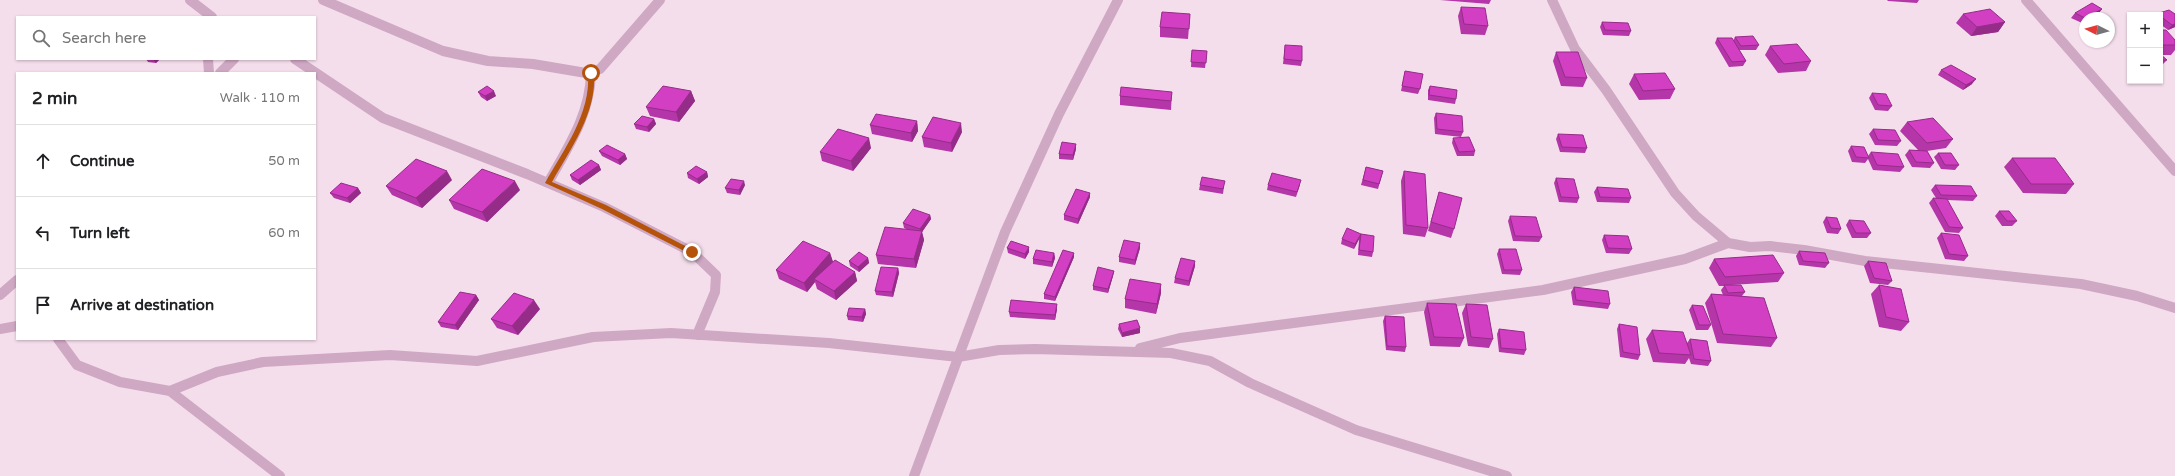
<!DOCTYPE html>
<meta charset="utf-8">
<style>
:root{--surface:#fff;--page:#f2f2f2;--text:#202124;--muted:#757577;--line:#e0e0e0}
body{margin:0;font-family:"Varela Round",sans-serif;background:var(--page);color:var(--text)}
.controls{position:absolute;right:12px;top:12px;display:grid;overflow:hidden;border-radius:0px;box-shadow:0 1px 3px #0004}
.controls button{width:36px;height:36px;display:grid;place-items:center;padding:0;border:0;border-bottom:1px solid var(--line);background:var(--surface);color:var(--text);font:20px sans-serif}
.compass{position:absolute;left:2079px;top:12px;width:36px;height:36px;border-radius:50%;background:var(--surface);box-shadow:0 1px 3px #0004;rotate:276deg}
.stop{position:absolute;width:12px;height:12px;margin:-9px;border:3px solid #b45309;border-radius:50%;background:#fff}
.stop.end{background:#b45309;border-color:#fff;box-shadow:0 1px 4px #0008}
.list{margin:0;padding:0;list-style:none}
h2{display:flex;justify-content:space-between;align-items:center;height:52px;margin:0;padding:0 16px;font-size:17px}
h2 small{font-size:13px;font-weight:400;color:var(--muted)}
.list li{display:grid;grid-template-columns:26px 1fr auto;gap:12px;align-items:center;box-sizing:border-box;height:72px;padding:0 16px;border-top:1px solid var(--line)}
.list b{display:block;font-size:15px;white-space:nowrap}
.list em{font-size:13px;font-style:normal;color:var(--muted)}
.icon{flex:none;width:22px;height:22px;fill:none;stroke:currentColor;stroke-width:2;stroke-linecap:round;stroke-linejoin:round}
.map{position:relative;flex:none;width:2175px;height:476px;overflow:hidden}
.search{position:absolute;background:var(--surface);box-shadow:0 1px 3px #0004;left:16px;top:16px;width:300px;height:44px;display:flex;align-items:center;gap:10px;box-sizing:border-box;padding:0 14px;border-radius:0px;color:var(--muted);font-size:15px}
.panel{position:absolute;background:var(--surface);box-shadow:0 1px 3px #0004;left:16px;top:72px;width:300px;height:268px;border-radius:0px}
.map>svg:first-child{display:block}
.lines{fill:none;stroke-linecap:round;stroke-linejoin:round}
.minor{stroke:#cfa8c3;stroke-width:10}
.wall{fill:#b536a8}
.shaded-wall{fill:#942c88}
.building{fill:#d33fc3;stroke:#942c88}
.route{fill:#b45309}
</style>
<div class="map">
<svg width="2175" height="476" viewBox="0 0 2175 476">
<rect width="100%" height="100%" fill="#f5deec"/>
<g class="lines">
<path class="minor" d="M190 0 212 17
M323 0 443 51 488 61 533 64 586 73 600 69 660 0
M1552 0 1575 49 1606 90 1675 193 1696 216 1728 243 1750 247 1770 246 1804 250 1865 261 2081 284 2137 296 2175 308
M2026 0 2175 171
M208 59 209 73
M295 59 383 118 527 174 604 207 692 252 716 275 715 292 697 335
M220 73 234 59
M548 183C568 147 590 115 591 73
M0 295 17 280
M0 329 17 326
M58 339 77 365 120 382 170 391 280 476
M1140 348 1180 338 1543 290 1685 259 1728 243
M170 391 217 372 263 362 390 355 477 361 593 337 671 333 829 343 958 357 999 350 1035 349 1171 353 1210 361 1250 383 1356 430 1507 476
M914 476 1005 232 1059 114 1118 0"/>
</g>
<path class="wall" d="M1440 0H1491L1489 4Z
M1887 0H1919L1917 3 1888 1Z
M1461 7 1488 26 1485 35 1461 34 1458 16Z
M2102 9 2098 14 2085 18V21L2082 23 2071 18 2075 13Z
M1190 14 1188 39 1160 37V27Z
M1963 14 2005 22 1998 32 1971 36 1956 23Z
M2156 14H2175V27L2168 30 2160 24V15H2155Z
M1602 22 1631 31 1629 36 1603 35 1600 27Z
M2160 30 2175 40V50L2171 55H2161L2167 60 2162 65H2160Z
M1735 37 1759 45 1756 50H1739L1746 61 1743 66 1729 67 1715 43 1717 38 1733 41Z
M1285 45 1302 61 1301 66 1283 64Z
M1770 46 1811 61 1806 71 1778 73 1765 55Z
M1192 50 1207 51 1205 68 1191 67Z
M1556 52 1587 78 1583 87 1561 86 1553 61Z
M2130 54V61L2127 57Z
M146 59H160L156 63 148 62Z
M1941 70 1972 84 1963 90 1938 75Z
M1405 71 1420 89 1418 94 1401 91Z
M1634 74 1675 89 1670 99 1639 100 1629 84Z
M1430 86 1456 99 1455 104 1428 100V90Z
M691 91 695 101 679 122 650 116 646 107Z
M478 92 496 96 487 101 481 97Z
M1172 92 1171 110 1120 105V96Z
M1872 93 1892 106 1888 111 1875 110 1869 98Z
M1436 113 1463 132 1461 137 1435 134 1434 118Z
M654 119 656 124 649 132 636 129 634 124Z
M917 121 918 131 912 142 872 134 870 125Z
M1907 122 1953 139 1946 148 1927 151 1934 163 1930 168 1912 167 1905 155 1909 150H1918L1900 131Z
M1873 129 1901 141 1897 146 1875 145 1869 134Z
M962 132 952 152 924 147 922 137Z
M1558 134 1587 148 1585 153 1560 152 1556 139Z
M1453 138 1475 151 1474 156H1457L1452 143Z
M1851 146 1868 156 1871 152 1904 167 1900 172 1873 170 1868 159 1865 163 1852 162 1848 151Z
M871 148 853 171 822 161 820 152Z
M1076 149 1073 160 1059 159V154Z
M599 151 625 154 627 159 620 165 602 156Z
M1938 153 1959 165 1955 170 1941 169 1934 157Z
M2012 158 2074 184 2066 194 2023 193 2004 167Z
M599 165 601 170 580 185 572 180 570 175Z
M1366 167 1383 171 1378 189 1361 185Z
M1404 171 1428 228 1425 237 1403 234 1401 181Z
M707 172 708 177 699 184 688 178 687 173Z
M1556 178 1579 198 1577 203 1559 202 1554 183Z
M452 180 422 208 392 195 386 186Z
M745 185 740 195 727 193 725 188Z
M1200 185 1224 186 1223 194 1199 190Z
M1268 185H1300L1296 197 1267 190Z
M1935 185 1977 196 1973 201 1947 200 1963 228 1959 233 1945 232 1929 203 1933 198H1936L1931 190Z
M1597 187 1631 198 1629 203 1597 202 1594 192Z
M358 188 361 193 350 203 334 198 330 193Z
M520 190 487 222 454 209 449 200Z
M1439 192 1454 229 1451 238 1428 231Z
M1090 193V197L1078 224 1064 220V215Z
M1999 211 2017 221 2012 226H2002L1995 216Z
M930 215 931 219 922 232 924 240 916 268 878 264 876 255 908 230 904 228 903 223Z
M1510 216 1542 237 1539 242 1513 241 1508 221Z
M1826 217 1841 229 1838 234 1827 233 1823 222Z
M1849 220 1871 233 1867 238H1852L1846 225Z
M1941 233 1968 256 1964 261 1945 259 1937 238Z
M1361 234 1373 252 1372 257 1358 255 1359 239 1354 249 1341 244 1342 239Z
M1604 235 1632 249 1629 254 1606 253 1602 240Z
M1007 248 1029 252 1025 259 1008 253Z
M1140 248 1135 265 1119 262V257Z
M1499 249 1522 270 1520 275 1502 274 1497 254Z
M1799 251 1829 263 1825 268 1799 265 1796 256Z
M830 253 833 262 855 272 857 281 836 300 817 289 815 282 807 292 779 279 776 270Z
M1054 253 1055 258 1052 267 1033 264V259Z
M1074 253V257L1055 301 1044 299V294Z
M868 258 869 263 859 272 850 266 849 261Z
M1714 259 1784 273 1778 282 1731 285 1745 292 1742 296 1777 338 1771 347 1717 343 1705 303 1711 294 1723 295 1721 290 1724 286H1719L1709 268Z
M1868 261 1892 281 1888 285 1870 283 1864 266Z
M1195 266 1189 286 1174 283 1175 278Z
M898 268 899 273 893 297 876 295 875 291Z
M1114 271 1113 276 1108 293 1093 290V286Z
M1879 285 1909 322 1901 331 1879 327 1871 294Z
M1574 287 1610 304 1608 309 1573 305 1571 292Z
M1161 293 1156 314 1125 308V299Z
M476 295 479 300 458 330 441 327 438 322Z
M1427 303 1464 338 1460 347 1430 346 1424 312Z
M1466 304 1493 339 1489 348 1468 346 1462 313Z
M1692 305 1711 325 1708 330H1696L1689 310Z
M540 309 518 335 497 328 491 319Z
M865 309 866 314 863 322 848 320 847 316Z
M1057 309 1055 320 1010 317 1009 312Z
M1385 316 1406 347 1405 352 1386 350 1383 321Z
M1119 324 1140 333 1122 337 1118 329Z
M1619 324 1640 355 1638 360 1620 357 1617 329Z
M1499 329 1526 350 1524 355 1499 352 1497 334Z
M1652 330 1687 343 1690 339 1711 361 1708 366 1691 364 1689 358 1685 364 1653 362 1646 339Z"/>
<path class="shaded-wall" d="M2102 9 2098 14 2091 18H2086Z
M2005 22 1998 32 1971 36 1977 27Z
M2175 24V27L2168 30 2172 25Z
M153 59H160L156 63Z
M1976 79 1972 84 1963 90 1966 85Z
M494 91 496 96 487 101 485 96Z
M691 91 695 101 679 122 676 112Z
M654 119 656 124 649 132 647 127Z
M917 121 918 131 912 142 911 133Z
M961 123 962 132 952 152 951 143Z
M869 138 871 148 853 171 851 161Z
M1076 144V149L1073 160V155Z
M625 154 627 159 620 165 618 160Z
M599 165 601 170 580 185 578 180Z
M447 171 452 180 422 208 416 198Z
M707 172 708 177 699 184 697 179Z
M515 181 520 190 487 222 482 212Z
M744 181 745 185 740 195 739 190Z
M358 188 361 193 350 203 347 198Z
M1090 193V197L1078 224V219Z
M930 215 931 219 922 232 924 240 916 268 914 259 921 234 920 229Z
M1361 234 1359 239 1354 249 1355 244Z
M1140 243V248L1135 265V260Z
M1029 247V252L1025 259V254Z
M830 253 833 262 814 279 815 282 807 292 804 283Z
M1054 253 1055 258 1052 267V262Z
M1074 253V257L1055 301V297Z
M868 258 869 263 859 272 858 267Z
M1195 261V266L1189 286V281Z
M898 268 899 273 893 297 892 292Z
M1114 271 1113 276 1108 293V289Z
M855 272 857 281 836 300 834 291Z
M1161 284V293L1156 314 1157 304Z
M476 295 479 300 458 330 455 325Z
M534 300 540 309 518 335 512 326Z
M1057 304V309L1055 320V315Z
M865 309 866 314 863 322 862 317Z
M1140 328V333L1122 337V333Z"/>
<path class="building" d="M2092 3 2102 9 2086 18H2085L2075 13Z
M1461 7 1485 8 1488 26 1464 24Z
M1990 9 2005 22 1977 27 1963 14Z
M2169 10 2175 14V24L2172 25 2160 16V15H2158L2156 14Z
M1162 12 1190 14 1189 29 1160 27Z
M1602 22 1628 23 1631 31 1605 30Z
M2160 30H2166L2175 40V45H2160Z
M1753 36 1759 45 1741 46 1735 37Z
M1717 38H1732L1746 61 1732 62Z
M1797 44 1811 61 1784 64 1770 46Z
M1285 45 1302 46V61L1284 59Z
M1192 50 1207 51 1206 63 1191 62Z
M1556 52H1578L1587 78 1565 77Z
M2160 54 2167 60H2160Z
M1951 65 1976 79 1966 85 1941 70Z
M1405 71 1423 74 1420 89 1402 86Z
M1665 73 1675 89 1643 91 1634 74Z
M487 86 494 91 485 96 478 92Z
M663 86 691 91 676 112 646 107Z
M1430 86 1457 90 1456 99 1429 95Z
M1121 87 1172 92 1171 101 1120 96Z
M1872 93 1886 94 1892 106 1878 105Z
M1436 113 1462 116 1463 132 1437 129Z
M876 114 917 121 911 133 870 125Z
M642 116 654 119 647 127 634 124Z
M933 117 961 123 951 143 922 137Z
M1933 118 1953 139 1927 143 1907 122Z
M838 129 869 138 851 161 820 152Z
M1873 129 1895 130 1901 141 1878 140Z
M1558 134 1583 135 1587 148 1562 147Z
M1469 137 1475 151 1459 152 1453 138Z
M1062 142 1076 144 1073 155 1059 154Z
M607 145 625 154 618 160 599 151Z
M1851 146 1864 147 1869 158 1856 157Z
M1909 150 1927 151 1934 163 1916 162Z
M1871 152 1898 154 1904 167 1877 165Z
M1938 153H1951L1959 165H1945Z
M2012 158H2055L2074 184H2031Z
M416 159 447 171 416 198 386 186Z
M591 160 599 165 578 180 570 175Z
M696 166 707 172 697 179 687 173Z
M1366 167 1383 171 1379 184 1363 180Z
M482 169 515 181 482 212 449 200Z
M1404 171 1425 174 1428 228 1406 225Z
M1272 173 1301 180 1297 192 1268 185Z
M1202 177 1225 181 1223 189 1200 185Z
M1556 178 1574 179 1579 198 1561 197Z
M731 179 744 181 739 190 725 188Z
M341 183 358 188 347 198 330 193Z
M1935 185 1971 186 1977 196 1941 195Z
M1597 187 1628 189 1631 198 1600 197Z
M1076 189 1090 193 1078 219 1064 215Z
M1439 192 1462 198 1454 229 1431 222Z
M1933 198 1947 199 1963 228 1949 227Z
M913 209 930 215 920 229 903 223Z
M1999 211H2009L2017 221H2007Z
M1510 216 1536 217 1542 237 1515 236Z
M1826 217 1837 218 1841 229 1831 228Z
M1849 220 1864 221 1871 233H1856Z
M885 227 922 231 914 259 876 255Z
M1347 228 1361 234 1374 236 1373 252 1359 250 1361 234 1355 244 1342 239Z
M1941 233 1959 235 1968 256 1949 254Z
M1604 235 1628 236 1632 249 1608 248Z
M1124 240 1140 243 1135 260 1119 257Z
M803 241 830 253 804 283 776 270Z
M1011 241 1029 247 1025 254 1007 248Z
M1499 249H1516L1522 270H1504Z
M1036 250 1054 253 1052 262 1033 259Z
M1063 250 1074 253 1055 297 1044 294Z
M1799 251 1825 253 1829 263 1803 261Z
M859 252 868 258 858 267 849 261Z
M1773 255 1784 273 1725 277 1714 259Z
M1181 258 1195 261 1189 281 1175 278Z
M835 260 855 272 834 291 814 279Z
M1868 261 1886 263 1892 281 1874 278Z
M881 267 898 268 892 292 875 291Z
M1098 267 1114 271 1108 289 1093 286Z
M1130 279 1161 284 1157 304 1125 299Z
M1724 285H1741L1745 292 1728 293Z
M1879 285 1901 289 1909 322 1886 317Z
M1574 287 1608 291 1610 304 1576 300Z
M460 292 476 295 455 325 438 322Z
M514 293 534 300 512 326 491 319Z
M1711 294 1764 298 1777 338 1723 334Z
M1011 300 1057 304 1055 315 1009 312Z
M1427 303 1456 304 1464 338 1434 337Z
M1466 304 1487 305 1493 339 1471 337Z
M1692 305 1703 306 1711 325H1699Z
M849 308 865 309 862 317 847 316Z
M1385 316 1404 317 1406 347 1387 346Z
M1137 320 1140 328 1122 333 1119 324Z
M1619 324 1637 327 1640 355 1623 352Z
M1499 329 1524 332 1526 350 1501 348Z
M1652 330 1683 332 1691 355 1659 353Z
M1690 339 1707 341 1711 361 1694 359Z"/>
<path class="route" d="M591 71 594 73C597 113 571 148 552 182L606 205 695 251V254H690L602 209 545 183C564 149 591 114 588 73Z"/>
</svg>
<div class="controls">
<button>+</button>
<button>−</button>
</div>
<svg class="compass" viewBox="-18 -18 36 36"><path d="M0-13l5 13h-10z" fill="#e53935"/><path d="M0 13l5-13h-10z" fill="#757577"/></svg>
<div class="stop" style="left:591px;top:73px"></div>
<div class="stop end" style="left:692px;top:252px"></div>
<div class="search"><svg class="icon" aria-label="search" viewBox="0 0 24 24"><circle cx="10" cy="10" r="6"/><path d="M15 15l6 6"/></svg>Search here</div>
<section class="panel">
<h2>2 min<small>Walk · 110 m</small></h2>
<ul class="list">
<li><svg class="icon" aria-label="ahead" viewBox="0 0 24 24"><path d="M12 20V5M6 11l6-6 6 6"/></svg><div><b>Continue</b></div><em>50 m</em></li>
<li><svg class="icon" aria-label="left" viewBox="0 0 24 24"><path d="M17 20v-9H6M10 6l-5 5 5 5"/></svg><div><b>Turn left</b></div><em>60 m</em></li>
<li><svg class="icon" aria-label="arrive" viewBox="0 0 24 24"><path d="M6 21V4h12l-3 4 3 4H6"/></svg><div><b>Arrive at destination</b></div></li>
</ul>
</section>
</div>
